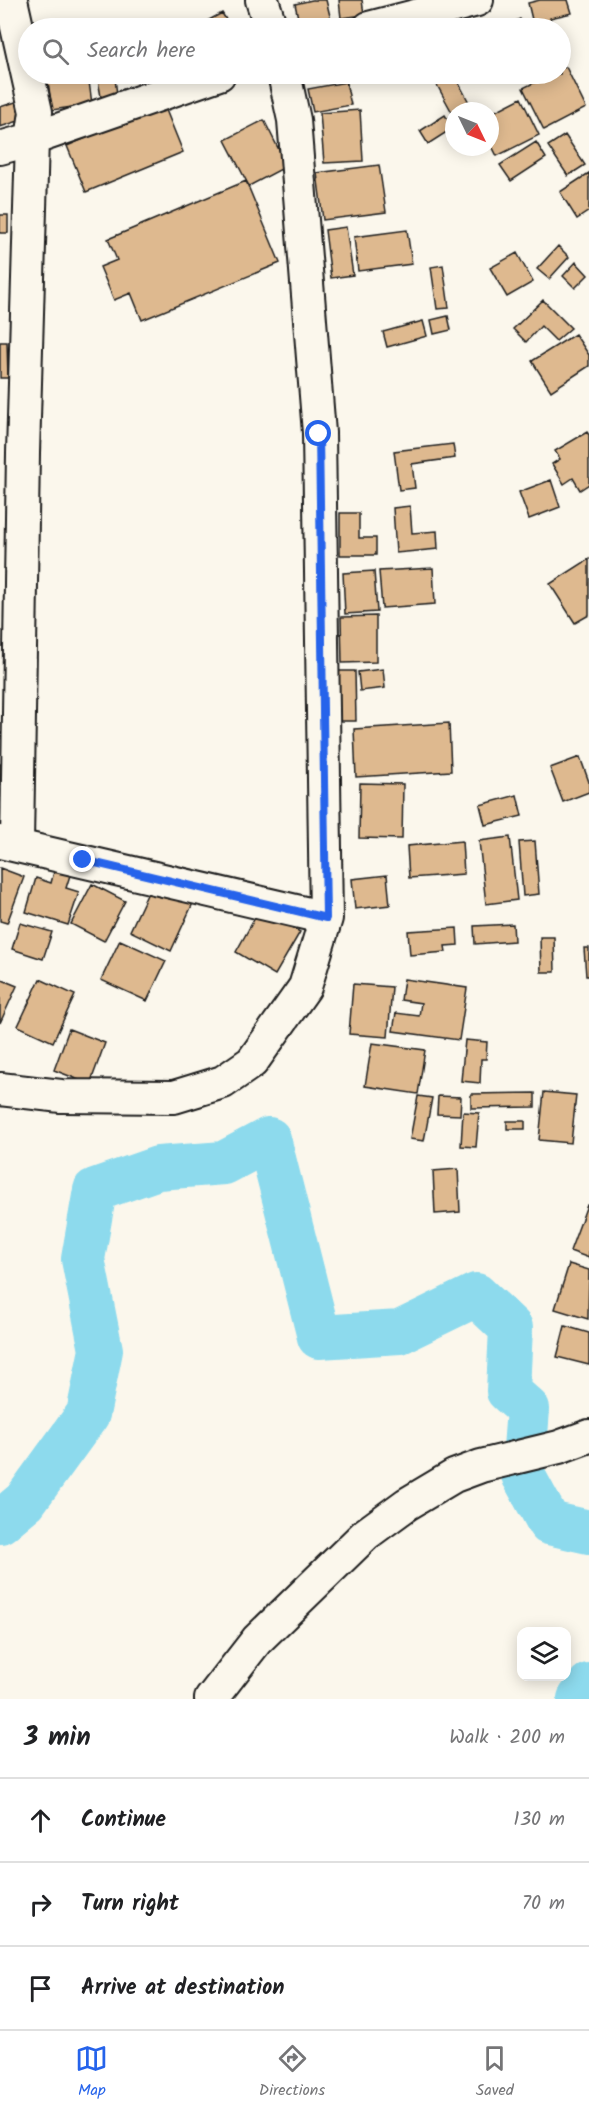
<!DOCTYPE html>
<meta charset="utf-8">
<style>
:root{--surface:#fff;--page:#f2f2f2;--text:#202124;--muted:#757577;--line:#e0e0e0;--accent:#2563eb}
body{margin:0;font-family:Kalam,sans-serif;background:var(--page);color:var(--text)}
.controls{position:absolute;right:18px;bottom:18px;display:grid;overflow:hidden;border-radius:12px;box-shadow:0 3px 15px #0003}
.controls button{width:54px;height:54px;display:grid;place-items:center;padding:0;border:0;border-bottom:2px solid var(--line);background:var(--surface);color:var(--text);font:30px sans-serif}
.compass{position:absolute;left:445px;top:102px;width:54px;height:54px;border-radius:50%;background:var(--surface);box-shadow:0 3px 15px #0003;rotate:133deg}
.stop{position:absolute;width:18px;height:18px;margin:-14px;border:4px solid #2563eb;border-radius:50%;background:#fff}
.stop.end{background:#2563eb;border-color:#fff;box-shadow:0 2px 6px #0008}
.list{margin:0;padding:0;list-style:none}
h2{display:flex;justify-content:space-between;align-items:center;height:78px;margin:0;padding:0 24px;font-size:26px}
h2 small{font-size:20px;font-weight:400;color:var(--muted)}
.list li{display:grid;grid-template-columns:39px 1fr auto;gap:18px;align-items:center;box-sizing:border-box;height:84px;padding:0 24px;border-top:2px solid var(--line)}
.list b{display:block;font-size:22px;white-space:nowrap}
.list em{font-size:20px;font-style:normal;color:var(--muted)}
.icon{flex:none;width:33px;height:33px;fill:none;stroke:currentColor;stroke-width:2;stroke-linecap:round;stroke-linejoin:round}
.map{position:relative;flex:none;width:589px;height:1699px;overflow:hidden}
.search{position:absolute;background:var(--surface);box-shadow:0 3px 15px #0003;left:18px;right:18px;top:18px;height:66px;display:flex;align-items:center;gap:15px;box-sizing:border-box;padding:0 21px;border-radius:33px;color:var(--muted);font-size:22px}
.sheet{height:330px;background:var(--surface)}
nav{display:flex;justify-content:space-around;align-items:center;box-sizing:border-box;height:84px;border-top:2px solid var(--line);background:var(--surface);font-size:16px;color:var(--muted)}
nav a{display:grid;justify-items:center;gap:3px}
nav .on{color:var(--accent)}
.map>svg:first-child{display:block}
.lines{fill:none;stroke-linecap:round;stroke-linejoin:round}
.river{stroke:#8ddaed;stroke-width:44}
.building{fill:#deb98f;stroke:#1c1c1c;stroke-width:1.5}
.minor-casing{stroke:#1c1c1c;stroke-width:36}
.minor{stroke:#fbf7ec;stroke-width:32}
.route{stroke:#2563eb;stroke-width:8}
</style>
<div class="map">
<svg width="589" height="1699" viewBox="0 0 589 1699">
<rect width="100%" height="100%" fill="#fbf7ec"/>
<filter id="ink" filterUnits="userSpaceOnUse"><feTurbulence type="fractalNoise" baseFrequency=".0167" numOctaves="2"/><feDisplacementMap in="SourceGraphic" scale="12" xChannelSelector="R" yChannelSelector="G"/><feConvolveMatrix kernelMatrix="1 2 1 2 8 2 1 2 1" color-interpolation-filters="sRGB"/></filter>
<g filter="url(#ink)">
<g class="lines">
<path class="river" d="M0 1522 25 1501 88 1414 101 1350 83 1259 95 1190 158 1168 224 1163 269 1139 319 1337 400 1332 476 1295 511 1328 508 1391 528 1409 523 1475 549 1523 589 1532
M579 1699 589 1685"/>
</g>
<path class="building" d="M312 0H326L331 20 300 27 295 4Z
M339 0H362L364 15 341 18Z
M540 0H568L572 13 550 18 552 28H534L528 3Z
M222 13 231 28H194Z
M520 19 525 28H500Z
M78 20 79 28H38V24Z
M566 67 586 108 544 130 523 88 552 74H560V69Z
M47 74H88L92 104 52 110Z
M97 74H147L115 78 117 95 101 97Z
M302 74H334L304 82Z
M385 74H413L386 80Z
M431 74H454L473 110 454 111V116Z
M346 82 351 105 313 112 308 89Z
M521 98 539 135 497 156 490 142V114Z
M25 99 31 117 0 127V107Z
M164 105 183 152 86 192 67 146Z
M360 110 363 161 324 163 320 113Z
M445 115 453 128 428 144 420 131Z
M264 120 287 166 249 186 225 140Z
M565 135 585 165 568 176 548 146Z
M536 142 546 158 511 181 500 165Z
M379 165 386 212 323 220 317 173Z
M589 173V211L577 219 560 192Z
M246 181 280 263 142 320 131 293 114 300 100 267 117 260 108 239Z
M0 215H8V233H0Z
M346 227 353 275 331 278 325 230Z
M407 230 412 264 358 271 354 237Z
M558 246 569 257 549 279 537 269Z
M517 253 533 282 507 297 490 268Z
M576 262 588 275 575 288 563 276Z
M443 265 449 308 437 309 431 267Z
M543 300 571 328 556 341 541 326 526 342 513 329Z
M448 316 451 330 434 334 431 320Z
M423 321 427 336 387 347 383 332Z
M575 334 589 355V366L551 391 532 361Z
M0 342H7L8 378H0Z
M587 432 589 435V484L580 490 573 478 564 484 552 464 560 459 555 451Z
M453 444 455 458 412 464 415 488 399 490 394 451Z
M551 480 560 507 529 519 519 492Z
M410 506 412 533 437 531 438 549 396 553 393 508Z
M340 513H359V538H376V555H340Z
M589 559V615L575 623 550 584Z
M433 568 435 604 382 608 379 571Z
M374 571 377 612 345 614 343 573Z
M376 616V662L342 663 341 617Z
M383 669 385 688 360 691 358 672Z
M337 671H355L356 721H338Z
M449 723 451 771 356 777 354 729Z
M580 757 589 782V792L563 802 550 768Z
M0 764H4L5 824H0Z
M360 783 403 784 402 839 359 838Z
M517 795 522 816 485 825 480 805Z
M510 837 517 900 486 904 479 841Z
M462 841 464 874 409 878 407 846Z
M535 841 539 894 523 896 519 842Z
M0 868 24 877 7 923 0 921Z
M55 868 71 872 66 888 79 892 68 925 26 912 36 878 51 883Z
M387 875 390 905 355 909 352 879Z
M92 884 125 901 104 941 71 924Z
M152 884 193 903 171 951 130 931Z
M260 909 300 932 275 975 236 952Z
M20 923 52 932 43 959 12 949Z
M513 924 514 941 475 944 474 926Z
M457 928 458 945 445 946 446 952 410 955 408 931Z
M540 937H554L555 972H541Z
M120 940 166 961 147 1001 101 980Z
M584 948H589V976H586Z
M0 979 17 986 0 1023Z
M40 979 75 995 53 1042 18 1026Z
M404 979 467 988 459 1040 393 1031 396 1013 419 1016 421 1003 401 1000Z
M353 984 392 987 388 1037 349 1034Z
M69 1029 105 1043 90 1084 54 1070Z
M465 1040 487 1042 486 1059H481L480 1083 461 1081Z
M372 1043 425 1050 418 1094 365 1086Z
M544 1092 576 1095 571 1143 539 1140Z
M535 1093V1107L471 1108V1094Z
M418 1096 432 1098 424 1141 410 1139Z
M438 1096 461 1097 460 1115 437 1114Z
M463 1112 479 1113 476 1147 461 1146Z
M507 1121H525V1129H507Z
M458 1169 460 1212 435 1214 433 1171Z
M587 1205 589 1206V1258L570 1251Z
M569 1264 589 1270 588 1319 555 1309Z
M565 1326 589 1333V1365L557 1357Z"/>
<g class="lines">
<defs>
<path id="minor" d="M11 0 36 112 32 139 23 453 17 844
M262 0 271 28
M369 28 477 0
M0 148 32 139 219 74
M0 842 326 918
M0 1089 61 1096 174 1097 223 1082 252 1062 305 987 326 918 319 433 294 120 284 74
M211 1699 257 1640 366 1534 407 1504 454 1476 481 1466 559 1447 589 1436"/>
</defs>
<use href="#minor" class="minor-casing"/>
<use href="#minor" class="minor"/>
</g>
</g>
<g class="lines" filter="url(#ink)">
<path class="route" d="M83 860 326 918 319 434"/>
</g>
</svg>
<div class="controls">
<button><svg class="icon" aria-label="layers" viewBox="0 0 24 24"><path d="M12 4l9 5-9 5-9-5zM3 14l9 5 9-5"/></svg></button>
</div>
<svg class="compass" viewBox="-18 -18 36 36"><path d="M0-13l5 13h-10z" fill="#e53935"/><path d="M0 13l5-13h-10z" fill="#757577"/></svg>
<div class="stop" style="left:319px;top:434px"></div>
<div class="stop end" style="left:83px;top:860px"></div>
<div class="search"><svg class="icon" aria-label="search" viewBox="0 0 24 24"><circle cx="10" cy="10" r="6"/><path d="M15 15l6 6"/></svg>Search here</div>
</div>
<section class="sheet">
<h2>3 min<small>Walk · 200 m</small></h2>
<ul class="list">
<li><svg class="icon" aria-label="ahead" viewBox="0 0 24 24"><path d="M12 20V5M6 11l6-6 6 6"/></svg><div><b>Continue</b></div><em>130 m</em></li>
<li><svg class="icon" aria-label="right" viewBox="0 0 24 24"><path d="M7 20v-9h11M14 6l5 5-5 5"/></svg><div><b>Turn right</b></div><em>70 m</em></li>
<li><svg class="icon" aria-label="arrive" viewBox="0 0 24 24"><path d="M6 21V4h12l-3 4 3 4H6"/></svg><div><b>Arrive at destination</b></div></li>
</ul>
</section>
<nav>
<a class="on"><svg class="icon" aria-label="map" viewBox="0 0 24 24"><path d="M3 6l6-2 6 2 6-2v14l-6 2-6-2-6 2zM9 4v14M15 6v14"/></svg>Map</a>
<a><svg class="icon" aria-label="directions" viewBox="0 0 24 24"><path d="M12 3l9 9-9 9-9-9zM9 14v-3h6M13 9l2 2-2 2"/></svg>Directions</a>
<a><svg class="icon" aria-label="saved" viewBox="0 0 24 24"><path d="M7 4h10v16l-5-4-5 4z"/></svg>Saved</a>
</nav>
